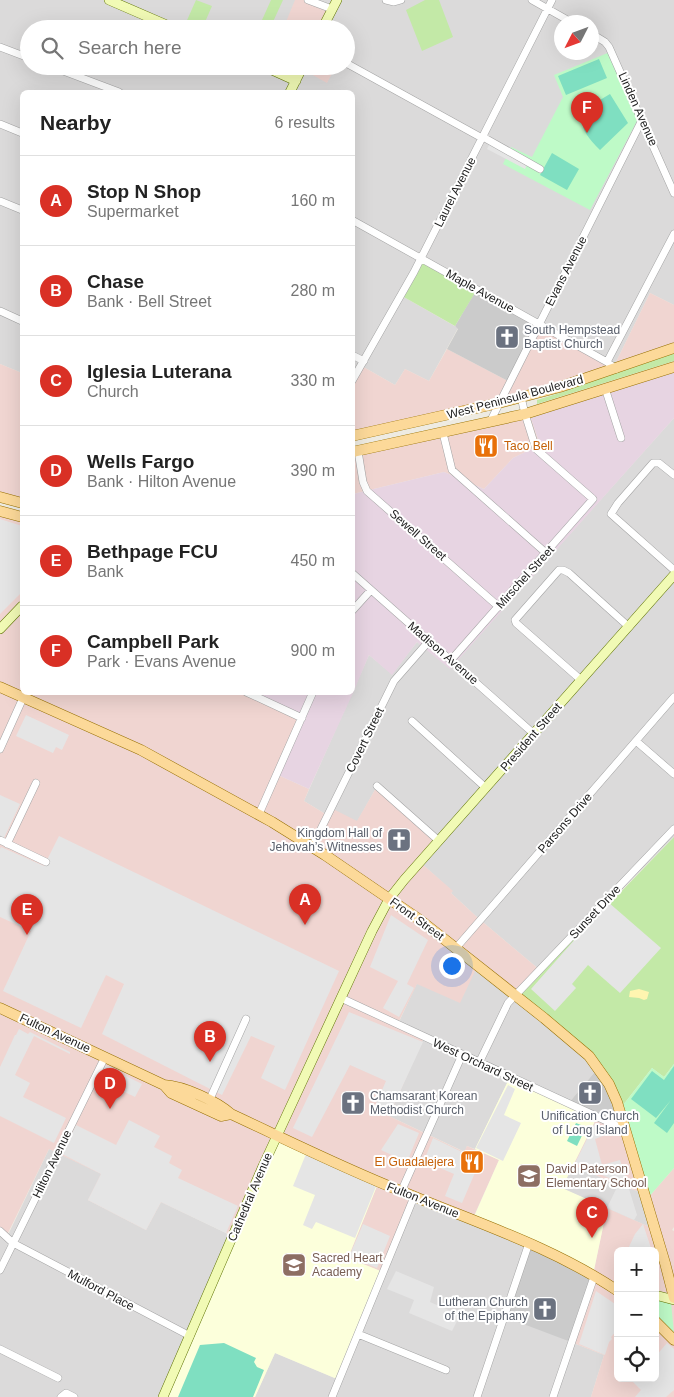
<!DOCTYPE html>
<meta charset="utf-8">
<style>
:root{--surface:#fff;--page:#f6f6f6;--text:#222;--muted:#767676;--line:#e0e0e0;--accent:#d93025}
body{margin:0;font-family:Arial,sans-serif;background:var(--page);color:var(--text)}
.controls{position:absolute;right:15px;bottom:15px;display:grid;overflow:hidden;border-radius:8px;box-shadow:0 5px 20px #0002}
.controls button{width:45px;height:45px;display:grid;place-items:center;padding:0;border:0;border-bottom:1px solid var(--line);background:var(--surface);color:var(--text);font:25px sans-serif}
.compass{position:absolute;left:554px;top:15px;width:45px;height:45px;border-radius:50%;background:var(--surface);box-shadow:0 5px 20px #0002;rotate:228deg}
.you{position:absolute;left:451px;top:965px;width:18px;height:18px;margin:-12px;border:4px solid #fff;border-radius:50%;background:#1a73e8;box-shadow:0 0 0 8px #1a73e833}
.badge{display:grid;place-items:center;width:32px;height:32px;border-radius:50%;background:var(--accent);color:#fff;font-size:16px;font-weight:700}
.pin{position:absolute;translate:-50% -41px;filter:drop-shadow(0 1px 2px #0008)}
.pin::after{content:'';position:absolute;top:26px;width:18px;height:15px;background:inherit;clip-path:polygon(0 0,100% 0,50% 100%)}
.list{margin:0;padding:0;list-style:none}
h2{display:flex;justify-content:space-between;align-items:center;height:65px;margin:0;padding:0 20px;font-size:21px}
h2 small{font-size:16px;font-weight:400;color:var(--muted)}
.list li{display:grid;grid-template-columns:32px 1fr auto;gap:15px;align-items:center;box-sizing:border-box;height:90px;padding:0 20px;border-top:1px solid var(--line)}
.list b{display:block;font-size:19px;white-space:nowrap}
.list p{margin:0;font-size:16px;white-space:nowrap;color:var(--muted)}
.list em{font-size:16px;font-style:normal;color:var(--muted)}
.icon{flex:none;width:28px;height:28px;fill:none;stroke:currentColor;stroke-width:2;stroke-linecap:round;stroke-linejoin:round}
.map{position:relative;flex:none;width:674px;height:1397px;overflow:hidden}
.search{position:absolute;background:var(--surface);box-shadow:0 5px 20px #0002;left:20px;top:20px;width:335px;height:55px;display:flex;align-items:center;gap:12px;box-sizing:border-box;padding:0 18px;border-radius:28px;color:var(--muted);font-size:19px}
.panel{position:absolute;background:var(--surface);box-shadow:0 5px 20px #0002;left:20px;top:90px;width:335px;height:605px;border-radius:8px}
.map>svg:first-child{display:block}
.residential{fill:#dbdada;fill-rule:evenodd}
.commercial{fill:#f0d5d1;fill-rule:evenodd}
.industrial{fill:#e7d4e2}
.education{fill:#fcffdb}
.religious{fill:#cbcbcb}
.grass{fill:#c3e9a7}
.sand{fill:#fff5b0}
.park{fill:#befac7}
.pitch{fill:#7fdfc1}
.parking{fill:#e5e5e5}
.lines{fill:none;stroke-linecap:round;stroke-linejoin:round}
.street-casing{stroke:#a4a4a4;stroke-width:8}
.secondary-casing{stroke:#5f7404;stroke-width:10}
.primary-casing{stroke:#966f00;stroke-width:11}
.street{stroke:#fff;stroke-width:7}
.secondary{stroke:#f1fab5;stroke-width:9}
.primary{stroke:#fcd999;stroke-width:10}
.labels{text-anchor:middle;stroke-width:4;stroke-linejoin:round;paint-order:stroke}
.street-label{font-size:12px;fill:#1d1d1d;stroke:#fff}
.worship-label{font-size:12px;fill:#5b616d;stroke:#fff;text-anchor:start}
.food-label{font-size:12px;fill:#c56008;stroke:#fff;text-anchor:start}
.education-label{font-size:12px;fill:#785e54;stroke:#fff;text-anchor:start}
</style>
<div class="map">
<svg width="674" height="1397" viewBox="0 0 674 1397">
<rect width="100%" height="100%" fill="#eeebe2"/>
<path class="residential" d="M0 0H674V305L650 293 613 368 402 296 458 328 429 381 405 369 395 385 360 365 353 378 352 92H22V373L0 364ZM562 22H592V52H562ZM29 29H346V66H29Z
M674 418V837L541 971 478 918 451 893 452 891 421 863 376 788 357 822 331 809 327 815 304 801 369 655 392 674 417 642 450 668Z
M477 966 599 1067 567 1105 509 1079 475 1149 467 1146 465 1152 389 1116 425 1035 398 1024 417 983Z
M49 1149 102 1174 88 1200 146 1230 161 1202 226 1233 234 1240 166 1397H0V1228L8 1235Z
M573 1165 618 1185 644 1193 654 1229 561 1188Z
M415 1195 530 1243 571 1342 604 1355 591 1397H255L275 1353 337 1379Z"/>
<path class="commercial" d="M295 0H308L330 10 321 29H283Z
M303 66H336L327 83 302 69Z
M650 293 674 305V345L613 368 559 386 353 435V378L360 365 395 385 405 369 429 381 447 349 508 381 537 325 613 368Z
M0 364 22 373V501L0 495Z
M531 418 540 445 513 458 484 489 444 472 353 494 352 457Z
M0 511 22 517V692L249 693 304 718 278 775 309 789 304 801 327 815 331 808 357 821 376 788 439 843 421 863 453 891 451 893 478 918 541 971 519 995 477 967 460 1003 417 984 398 1023 425 1035 389 1116 464 1152 467 1146 499 1160 473 1218 415 1195 383 1272 348 1258 377 1186 234 1240 226 1232 161 1202 146 1230 88 1200 101 1174 49 1149 7 1235 0 1228Z
M596 1119 627 1132 647 1199 674 1168V1227L672 1230 674 1231V1397H591L604 1355 571 1342 594 1270 607 1208 654 1229 644 1193 618 1185 573 1165ZM618 1251H655V1378H618Z"/>
<path class="industrial" d="M674 370V418L450 669 417 642 392 675 369 655 353 693 309 789 278 775 304 718 249 693 352 692 353 494 444 472 484 489 513 458 540 445 531 418Z"/>
<path class="education" d="M509 1079 596 1119 562 1188 607 1208 594 1270 473 1219 499 1160 475 1149Z
M277 1139 377 1186 348 1258 383 1272 337 1379 275 1353 255 1397H166Z"/>
<path class="religious" d="M476 291 537 325 508 381 447 349 458 329 455 326Z
M599 1067 627 1132 567 1105Z
M530 1243 594 1276 571 1342 505 1317Z"/>
<path class="grass" d="M196 0 212 6 202 29H189L184 27Z
M271 0H283L272 24 262 20Z
M425 0H439L453 37 422 51 406 10Z
M422 260 476 291 455 326 402 296Z
M674 353V361L537 404V400L566 391 578 385Z
M674 837V1064L664 1077 652 1068 620 1109 601 1070 519 995 608 902 614 899Z"/>
<path class="sand" d="M639 989 649 992 647 999 644 1000 639 998 629 997 630 991Z"/>
<path class="park" d="M610 52 638 119 590 210 503 164 511 147 532 157 563 97 554 75Z
M674 1064V1168L647 1199 620 1109 652 1068 664 1077Z
M655 1299 671 1302 674 1334 655 1317Z"/>
<path class="pitch" d="M599 59 607 78 566 95 558 76Z
M610 94 628 123 600 150C572 123 579 112 610 94Z
M552 153 579 169 567 190 540 175Z
M674 1066V1123L667 1133 654 1123 671 1100 656 1118 631 1099 652 1071 664 1080Z
M576 1123 586 1127 577 1146 567 1141Z
M224 1343 256 1358 254 1362 257 1367 264 1370 253 1397H178L200 1345Z"/>
<path class="parking" d="M492 139 530 159 525 169 487 149Z
M0 519 22 526V592L0 614Z
M26 715 69 735 62 750 56 747 53 753 16 736Z
M0 795 20 804 3 840 0 839Z
M59 836 339 971 285 1090 261 1078 275 1046 251 1036 222 1095 102 1034 124 984 106 975 81 1028 3 991 31 931 0 917V849L1 847 44 866Z
M608 902 661 948 620 993 588 965 572 984 576 988 555 1011 531 989Z
M391 915 428 940 407 984 414 988 399 1017 383 1008 398 981 370 967Z
M349 1012 423 1042 390 1113 375 1106 386 1081 350 1065 312 1137 293 1128Z
M19 1029 28 1034 30 1032 70 1052V1054L34 1036 15 1075 30 1083 23 1097 66 1118 54 1143 0 1116V1067L15 1035H16Z
M104 1065 142 1084 135 1097 98 1079Z
M508 1085 515 1089 504 1115 521 1123 503 1161 476 1148Z
M129 1120 160 1136 154 1147 172 1156 169 1163 182 1170 178 1178 238 1206 226 1233 161 1202 146 1230 88 1200 101 1174 62 1154 76 1125 116 1145Z
M595 1123 611 1133 595 1139 602 1165 620 1160 627 1181 618 1182 575 1163Z
M398 1124 419 1133 407 1162 381 1150Z
M433 1138 464 1153 462 1160 477 1168 462 1203 445 1196 454 1174 424 1161Z
M306 1154 377 1184 355 1238 316 1222 312 1229 303 1225 315 1195 293 1186Z
M618 1185 629 1189 637 1215 634 1220 607 1208Z
M363 1224 390 1236 377 1268 349 1257Z
M643 1224 652 1251H627L635 1234Z
M396 1271 434 1287 430 1302 460 1315 452 1331 409 1313 414 1300 387 1289Z
M596 1291 618 1306V1329L611 1337 612 1339 609 1342 605 1355 579 1344Z
M667 1343 674 1349V1390L666 1397H635L641 1390 633 1382 637 1378H655V1357Z"/>
<g class="lines">
<defs>
<path id="street" d="M308 0 332 9
M386 0 394 2 401 0
M532 0 571 22
M592 34 605 42 609 47 674 193
M0 47 29 58
M346 63 482 138
M50 66 119 92
M0 124 22 133
M483 137 540 169
M0 201 22 210
M352 220 607 362 616 369
M0 311 22 321
M352 355 364 361
M607 362 674 234
M352 381 414 272 552 0
M605 388 621 438
M490 422 642 120
M443 433 452 470 546 553
M358 451 363 482 367 491 499 607
M674 475 659 463H653L618 503 611 514 674 570
M352 573 534 734
M352 611 371 590
M451 660 593 499 536 449 525 414 521 397
M581 680 516 623 515 620 559 570H563L569 573 629 627
M246 692 302 718
M412 721 486 788
M636 741 674 774
M0 749 23 698
M377 786 439 841
M259 814 313 692
M0 840 46 862
M7 844 36 783
M312 847 394 681 429 641
M456 948 674 697
M341 998 626 1130
M479 1063 508 1003 674 829
M209 1101 246 1019
M401 1192 462 1055
M0 1231 13 1243 190 1336
M0 1270 105 1057
M358 1334 446 1370
M0 1349 58 1378
M61 1397 66 1393 74 1397
M332 1397 414 1197
M477 1397 529 1243
M553 1397 594 1277"/>
<path id="secondary" d="M109 0 176 29
M322 29 337 0
M263 66 296 81
M290 92 303 66
M0 629 22 606
M655 1295 674 1300
M163 1397 263 1166 372 931 389 899 404 880 674 575"/>
<path id="primary" d="M352 436 499 403 560 387 674 348
M352 452 525 414 674 367
M0 497 22 503
M0 511 22 517
M0 687 141 750 272 822 325 855 420 920 544 1018 589 1056 609 1084 617 1102 665 1263 674 1298
M0 1008 164 1085 171 1093 221 1116 231 1114
M164 1085C183 1086 217 1101 231 1114 287 1140 343 1168 401 1191 474 1222 551 1246 618 1291
M655 1321 674 1340"/>
</defs>
<use href="#street" class="street-casing"/>
<use href="#secondary" class="secondary-casing"/>
<use href="#primary" class="primary-casing"/>
<use href="#street" class="street"/>
<use href="#secondary" class="secondary"/>
<use href="#primary" class="primary"/>
</g>
<defs>
<symbol id="church-square" viewBox="-11 -11 22 22"><rect x="-9" y="-9" width="18" height="18" rx="4" fill="#6b7280" stroke="#fff"/><path d="M-1.2-6h2.4v3.5h3.3v2.4h-3.3V6h-2.4V-.1h-3.3v-2.4h3.3Z" fill="#fff"/></symbol>
<symbol id="restaurant-square" viewBox="-11 -11 22 22"><rect x="-9" y="-9" width="18" height="18" rx="4" fill="#e8710a" stroke="#fff"/><path d="M-5-6h1v4h1v-4h1v4h1v-4h1v5L-1.5 .5V6h-2V.5L-5-1ZM5-6V6H3V1.5H1.5Q1.5-4 5-6Z" fill="#fff"/></symbol>
<symbol id="school-square" viewBox="-11 -11 22 22"><rect x="-9" y="-9" width="18" height="18" rx="4" fill="#8d6e63" stroke="#fff"/><path d="M0-5L7-2L0 1L-7-2ZM-4 1L0 2.5L4 1V4Q0 6-4 4Z" fill="#fff"/></symbol>
</defs>
<g fill-rule="evenodd">
<use href="#church-square" x="493" y="323" width="28" height="28"/>
<use href="#restaurant-square" x="472" y="432" width="28" height="28"/>
<use href="#church-square" x="385" y="826" width="28" height="28"/>
<use href="#church-square" x="576" y="1079" width="28" height="28"/>
<use href="#church-square" x="339" y="1089" width="28" height="28"/>
<use href="#restaurant-square" x="458" y="1148" width="28" height="28"/>
<use href="#school-square" x="515" y="1162" width="28" height="28"/>
<use href="#school-square" x="280" y="1251" width="28" height="28"/>
<use href="#church-square" x="531" y="1295" width="28" height="28"/>
</g>
<g class="labels">
<g class="street-label">
<text transform="translate(638 109) rotate(66)" y="4">Linden Avenue</text>
<text transform="translate(455 192) rotate(-63)" y="4">Laurel Avenue</text>
<text transform="translate(566 271) rotate(-63)" y="4">Evans Avenue</text>
<text transform="translate(480 291) rotate(29)" y="4">Maple Avenue</text>
<text transform="translate(515 397) rotate(-15)" y="4">West Peninsula Boulevard</text>
<text transform="translate(418 535) rotate(41)" y="4">Sewell Street</text>
<text transform="translate(525 577) rotate(-48)" y="4">Mirschel Street</text>
<text transform="translate(443 653) rotate(41)" y="4">Madison Avenue</text>
<text transform="translate(531 737) rotate(-49)" y="4">President Street</text>
<text transform="translate(365 740) rotate(-64)" y="4">Covert Street</text>
<text transform="translate(565 823) rotate(-49)" y="4">Parsons Drive</text>
<text transform="translate(595 912) rotate(-47)" y="4">Sunset Drive</text>
<text transform="translate(417 919) rotate(36)" y="4">Front Street</text>
<text transform="translate(55 1033) rotate(25)" y="4">Fulton Avenue</text>
<text transform="translate(483 1065) rotate(25)" y="4">West Orchard Street</text>
<text transform="translate(52 1164) rotate(-64)" y="4">Hilton Avenue</text>
<text transform="translate(250 1197) rotate(-67)" y="4">Cathedral Avenue</text>
<text transform="translate(423 1200) rotate(22)" y="4">Fulton Avenue</text>
<text transform="translate(101 1290) rotate(28)" y="4">Mulford Place</text>
</g>
<g class="worship-label">
<text x="524" y="334">South Hempstead<tspan x="524" dy="14">Baptist Church</tspan></text>
<text x="382" y="837" text-anchor="end">Kingdom Hall of<tspan x="382" dy="14">Jehovah’s Witnesses</tspan></text>
<text x="370" y="1100">Chamsarant Korean<tspan x="370" dy="14">Methodist Church</tspan></text>
<text x="590" y="1120" text-anchor="middle">Unification Church<tspan x="590" dy="14">of Long Island</tspan></text>
<text x="528" y="1306" text-anchor="end">Lutheran Church<tspan x="528" dy="14">of the Epiphany</tspan></text>
</g>
<g class="food-label">
<text x="504" y="450">Taco Bell</text>
<text x="454" y="1166" text-anchor="end">El Guadalejera</text>
</g>
<g class="education-label">
<text x="546" y="1173">David Paterson<tspan x="546" dy="14">Elementary School</tspan></text>
<text x="312" y="1262">Sacred Heart<tspan x="312" dy="14">Academy</tspan></text>
</g>
</g>
</svg>
<div class="controls">
<button>+</button>
<button>−</button>
<button><svg class="icon" aria-label="locate" viewBox="0 0 24 24"><circle cx="12" cy="12" r="6"/><path d="M12 2v4M12 18v4M2 12h4M18 12h4"/></svg></button>
</div>
<svg class="compass" viewBox="-18 -18 36 36"><path d="M0-13l5 13h-10z" fill="#e53935"/><path d="M0 13l5-13h-10z" fill="#767676"/></svg>
<div class="you"></div>
<div class="pin badge" style="left:305px;top:925px">A</div>
<div class="pin badge" style="left:210px;top:1062px">B</div>
<div class="pin badge" style="left:592px;top:1238px">C</div>
<div class="pin badge" style="left:110px;top:1109px">D</div>
<div class="pin badge" style="left:27px;top:935px">E</div>
<div class="pin badge" style="left:587px;top:133px">F</div>
<div class="search"><svg class="icon" aria-label="search" viewBox="0 0 24 24"><circle cx="10" cy="10" r="6"/><path d="M15 15l6 6"/></svg>Search here</div>
<section class="panel">
<h2>Nearby<small>6 results</small></h2>
<ul class="list">
<li><span class="badge">A</span><div><b>Stop N Shop</b><p>Supermarket</p></div><em>160 m</em></li>
<li><span class="badge">B</span><div><b>Chase</b><p>Bank · Bell Street</p></div><em>280 m</em></li>
<li><span class="badge">C</span><div><b>Iglesia Luterana</b><p>Church</p></div><em>330 m</em></li>
<li><span class="badge">D</span><div><b>Wells Fargo</b><p>Bank · Hilton Avenue</p></div><em>390 m</em></li>
<li><span class="badge">E</span><div><b>Bethpage FCU</b><p>Bank</p></div><em>450 m</em></li>
<li><span class="badge">F</span><div><b>Campbell Park</b><p>Park · Evans Avenue</p></div><em>900 m</em></li>
</ul>
</section>
</div>
